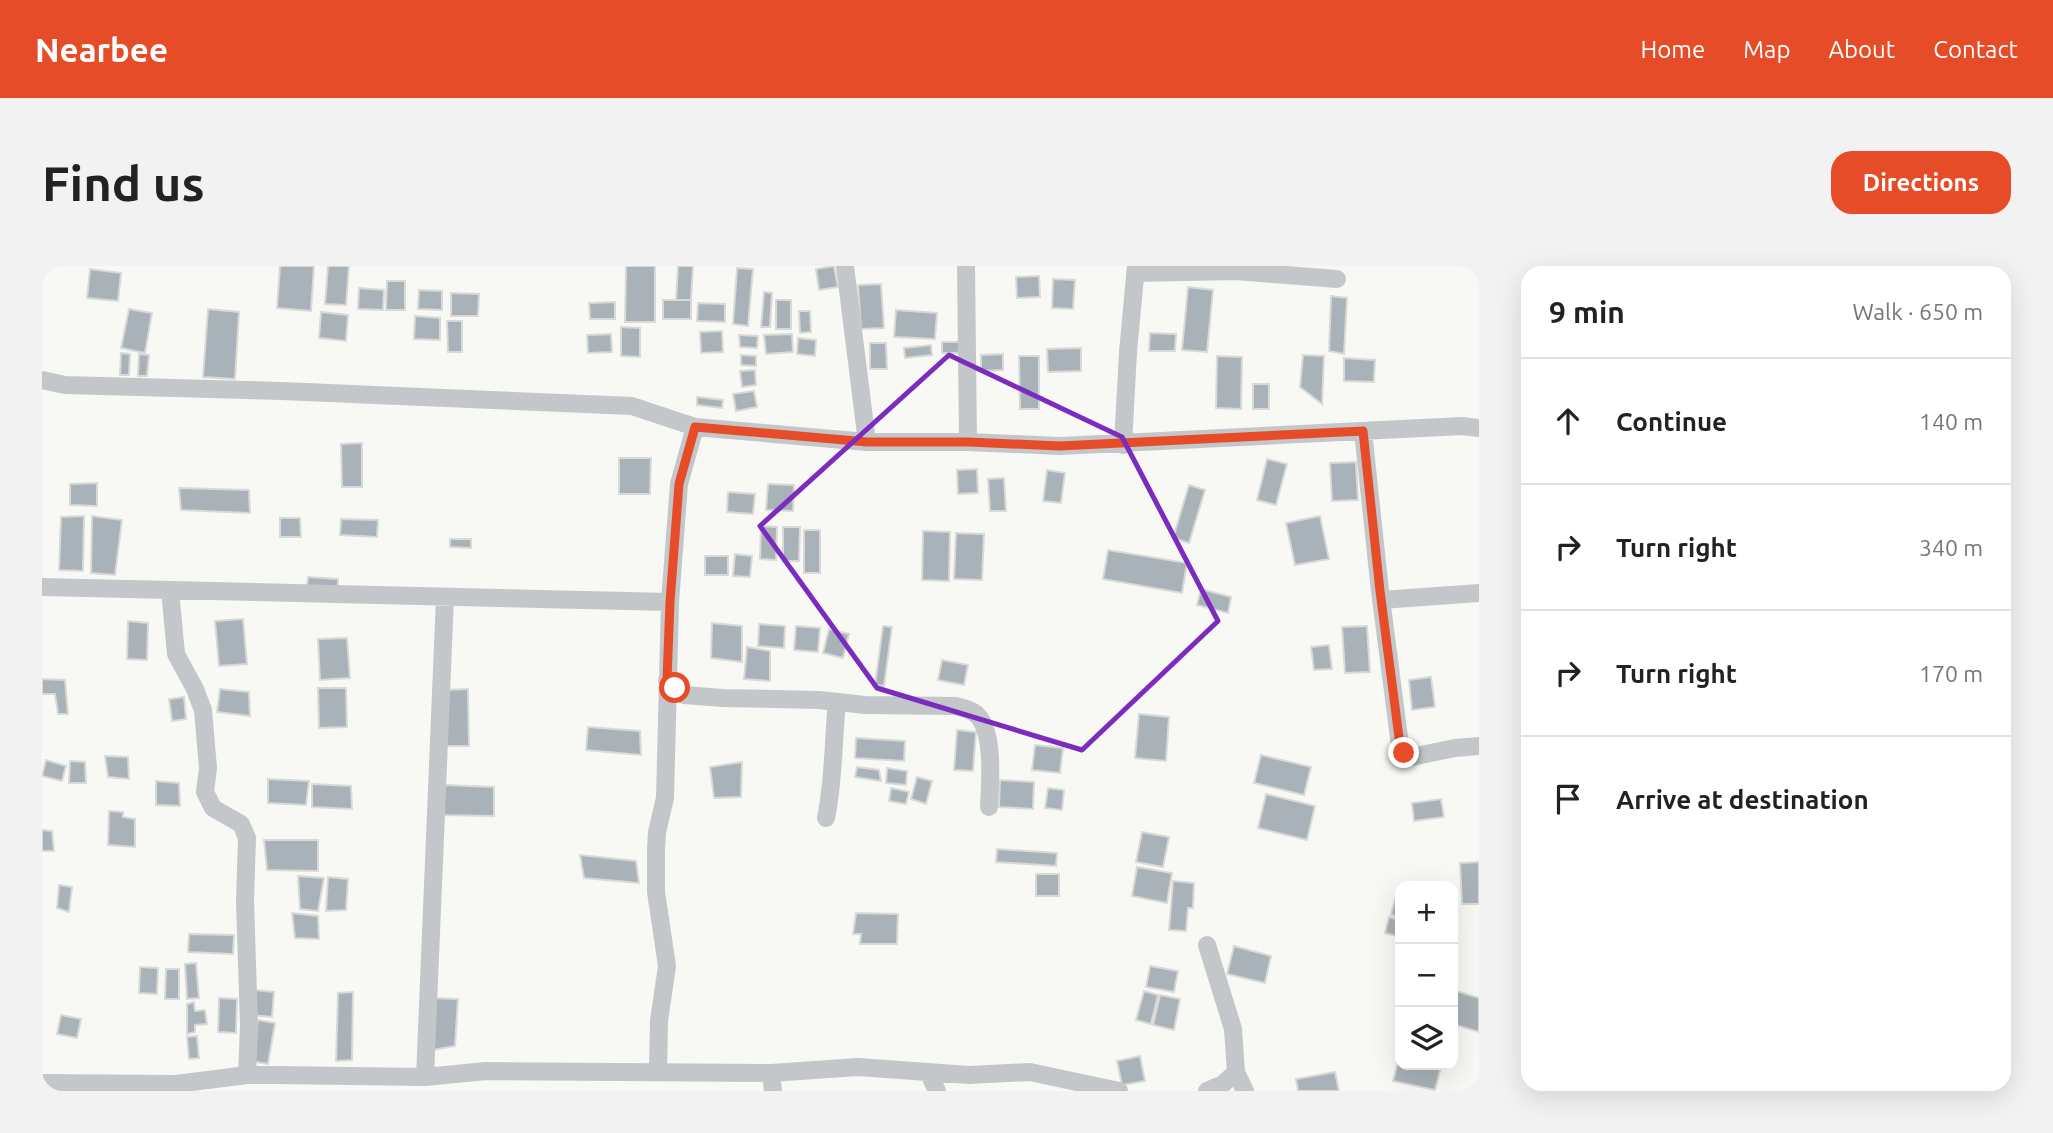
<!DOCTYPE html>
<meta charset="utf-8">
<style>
:root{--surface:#fff;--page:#f2f2f2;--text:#222;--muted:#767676;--line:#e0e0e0;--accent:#e54c27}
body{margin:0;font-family:Ubuntu,sans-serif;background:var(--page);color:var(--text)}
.controls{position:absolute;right:21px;bottom:21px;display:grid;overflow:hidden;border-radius:14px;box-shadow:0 7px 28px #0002}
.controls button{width:63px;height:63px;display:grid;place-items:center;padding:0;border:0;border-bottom:2px solid var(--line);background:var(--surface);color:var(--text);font:35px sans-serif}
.stop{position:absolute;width:21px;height:21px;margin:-16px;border:5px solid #e54c27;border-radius:50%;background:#fff}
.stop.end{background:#e54c27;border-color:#fff;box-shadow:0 2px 7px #0008}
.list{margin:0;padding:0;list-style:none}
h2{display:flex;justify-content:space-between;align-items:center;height:91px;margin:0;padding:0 28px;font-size:30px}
h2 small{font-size:23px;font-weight:400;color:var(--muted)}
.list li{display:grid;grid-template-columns:46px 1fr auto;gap:21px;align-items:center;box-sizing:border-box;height:126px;padding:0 28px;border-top:2px solid var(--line)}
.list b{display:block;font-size:26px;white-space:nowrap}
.list em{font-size:23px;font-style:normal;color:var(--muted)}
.icon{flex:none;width:38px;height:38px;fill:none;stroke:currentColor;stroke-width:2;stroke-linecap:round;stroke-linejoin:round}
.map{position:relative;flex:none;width:1437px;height:825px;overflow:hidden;border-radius:21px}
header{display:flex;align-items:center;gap:42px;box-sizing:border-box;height:98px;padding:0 35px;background:var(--accent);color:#fff}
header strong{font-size:33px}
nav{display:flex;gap:38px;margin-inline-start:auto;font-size:24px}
.intro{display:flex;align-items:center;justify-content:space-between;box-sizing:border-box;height:168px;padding:0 42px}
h1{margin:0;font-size:49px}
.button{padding:18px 32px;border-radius:21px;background:var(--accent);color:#fff;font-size:24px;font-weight:700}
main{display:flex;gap:42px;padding:0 42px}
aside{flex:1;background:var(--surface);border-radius:21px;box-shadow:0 7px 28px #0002}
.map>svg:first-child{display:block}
.building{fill:#a9b2b8;stroke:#d9d9d7;stroke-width:2}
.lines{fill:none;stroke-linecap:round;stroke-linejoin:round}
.minor{stroke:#c3c7ca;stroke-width:18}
.route{stroke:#e54c27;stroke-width:9}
.marked{fill:none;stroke:#7b2cbf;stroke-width:5;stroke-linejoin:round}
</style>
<header>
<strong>Nearbee</strong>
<nav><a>Home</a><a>Map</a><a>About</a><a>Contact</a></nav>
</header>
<div class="intro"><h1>Find us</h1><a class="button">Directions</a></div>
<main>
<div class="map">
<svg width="1437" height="825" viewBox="0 0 1437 825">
<rect width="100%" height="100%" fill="#f8f8f5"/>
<path class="building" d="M238 0H272L269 45 235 42Z
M286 0H307L304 39 283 38Z
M584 0H613V56H583Z
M636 0H651L649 34H634Z
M792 0 796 21 777 24 774 3Z
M695 2 711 3 706 60 691 58Z
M48 3 79 7 76 35 45 32Z
M997 10 998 31 975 32 974 11Z
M1011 13 1033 14 1031 43 1010 42Z
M345 15H363V44H344Z
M839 18 842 62 819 63 816 19Z
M1146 21 1171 24 1165 86 1140 84Z
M317 22 342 24 341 44 316 43Z
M377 24 400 25V44L376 43Z
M722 26 730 27 728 61H719Z
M409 27 437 28 436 50H409Z
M1289 30 1305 32 1302 88 1287 85Z
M621 34H649V53H621Z
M734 34H749V63H734Z
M573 36V53H548L547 37Z
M656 37 683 38V56L655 55Z
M87 43 110 47 103 87 79 82Z
M166 43 197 46 193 113 161 111Z
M854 44 895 47 893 73 852 71Z
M757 45H768L769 66 758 67Z
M279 46 306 49 304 75 277 72Z
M373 50 398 52V74L372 73Z
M405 55H420V86H406Z
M579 61 598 62V91L579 90Z
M680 65 681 86 659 87 658 66Z
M1108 67 1134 68 1133 85H1107Z
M569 68 570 86 546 87 545 69Z
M750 68 751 86 724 88 722 69Z
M697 69 716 70 715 82 698 81Z
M756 72 774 74 773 90 755 88Z
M900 76H919L916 87H900Z
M828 77H844L845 103H828Z
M889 79 890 89 863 92 862 82Z
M1039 82V105L1006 106 1005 83Z
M79 87 88 88 87 109H78Z
M97 88 107 89 105 110H96Z
M961 88V104L939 105V89Z
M699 89 714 90V100L699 99Z
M1261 89 1282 90 1280 138 1258 121Z
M977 90H997V143H978Z
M1175 90 1200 91 1199 143 1174 142Z
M1302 92 1333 94 1332 116 1302 115Z
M713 104 714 119 700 121 698 105Z
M1211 118H1227V143H1211Z
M712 125 715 141 694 145 691 128Z
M655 131 681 134 680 142 655 139Z
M320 177V221H300L299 178Z
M577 192H609L608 228H577Z
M1225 193 1245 198 1234 239 1215 234Z
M1314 196 1316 234 1290 235 1288 197Z
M935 203 936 227 916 228 915 204Z
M1005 204 1023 207 1019 237 1001 235Z
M962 212 964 245H948L946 213Z
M55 217V240L28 239V218Z
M726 218 752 219 751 245 724 244Z
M1147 219 1163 224 1147 277 1131 272Z
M137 222 207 224 208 247 139 244Z
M686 226 713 228 711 248 685 246Z
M42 250 41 305 17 304 19 251Z
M50 250 80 254 73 309 49 307Z
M1278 250 1287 293 1253 299 1244 257Z
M238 252H258L259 271H238Z
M299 253 336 254 335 271 298 269Z
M719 260 735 261 734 294 718 293Z
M741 261H758L757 295H741Z
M762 264H778V307H762Z
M881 265 908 266 907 315 880 314Z
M914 267 942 268 940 314 912 313Z
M408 273H429V282L408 281Z
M1066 284 1145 297 1140 327 1061 313Z
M693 288 710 290 708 311 691 310Z
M663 290H686V309H663Z
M266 311 296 313V323L265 321Z
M1159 323 1189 331 1186 347 1155 339Z
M201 353 205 398 177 400 173 355Z
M86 355 106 357 105 394 85 393Z
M670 357 700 360V396L669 392Z
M717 358 743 360 742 382 716 380Z
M754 360 778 362 776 386 752 384Z
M841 360 850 361 842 420 833 419Z
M1325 360 1328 406 1303 407 1300 361Z
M787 363 807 368 801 392 781 387Z
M305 372 308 412 278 414 276 373Z
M1287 379 1290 403 1272 404 1269 381Z
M705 381 728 385V415L702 413Z
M900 394 926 399 922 419 896 414Z
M1389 411 1393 441 1370 444 1367 414Z
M0 413 23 414 26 448H16L13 428H0Z
M276 422H304L305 461 277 462Z
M178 423 207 426 208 450 175 446Z
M426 423 427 480H403L404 424Z
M142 431 144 453 130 455 127 433Z
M1097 448 1127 451 1124 495 1093 492Z
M546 461 598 465 599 489 544 484Z
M915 464 934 466 931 505 912 504Z
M814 472 863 475 862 495 813 492Z
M993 479 1021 482 1018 507 990 504Z
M1219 489 1269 501 1262 529 1212 517Z
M63 490 86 491 87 513 66 511Z
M4 494 24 500 20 515 0 510Z
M28 495 43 496 44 517H27Z
M700 496 699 531 672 532 668 501Z
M815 501 837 504 839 515 813 511Z
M845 502 865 505 864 519 844 517Z
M875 511 890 515 884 538 869 533Z
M226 513 267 515 264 539 226 537Z
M958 514 992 516 991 543 957 541Z
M114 515 137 517 138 540 114 539Z
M270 518 309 520 310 543 270 541Z
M403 519 452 521V550L401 549Z
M849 522 867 526 864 538 847 535Z
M1006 522 1022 524 1020 544 1003 542Z
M1224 528 1273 540 1265 574 1216 562Z
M1399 533 1402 551 1372 555 1370 537Z
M67 545 81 546V551L93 553V581L66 579Z
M0 564 10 565 12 585H0Z
M1100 566 1127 571 1121 601 1094 596Z
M222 574H276V605L225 604Z
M955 583 1015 587 1014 600 954 596Z
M538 589 594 595 597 617 542 612Z
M1437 596V638H1420L1418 597Z
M1095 601 1130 607 1125 637 1090 630Z
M994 608H1017V630H994Z
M256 610 282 612 276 645 258 643Z
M286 611 306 613 304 644 284 645Z
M1131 615 1152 617 1151 642H1146L1144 665 1127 664Z
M17 619 30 621 27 646 15 642Z
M1353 633 1358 635V651L1349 649Z
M250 647 276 650 277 673 253 672Z
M814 647 856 648 855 678H818L819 668H811Z
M1347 651 1358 654V671L1343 667Z
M147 668 192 669 191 688 146 686Z
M1192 680 1229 690 1223 717 1185 708Z
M154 697 157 732 145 733 143 698Z
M1108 700 1136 705 1132 726 1104 721Z
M98 701 116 702 115 728 97 727Z
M124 703H137V733H123Z
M213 724 232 726 230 751 210 749Z
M1411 724 1437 732V766L1411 758Z
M1102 725 1116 729 1109 758 1094 754Z
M311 726 310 794 294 795 296 727Z
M1118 729 1138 733 1132 764 1111 759Z
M177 732 195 733 194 767 176 766Z
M391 732 416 733 413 780 390 784Z
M152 736 153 745 163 744 165 758 153 759V766L145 768V738Z
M19 749 39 753 35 772 15 768Z
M216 754 233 757 226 798 209 795Z
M155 770 157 792 147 793 145 771Z
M1358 787V799H1389L1399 801 1393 824 1351 815Z
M1098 790 1103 815 1080 819 1075 795Z
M1293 806 1297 825H1256L1254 813Z"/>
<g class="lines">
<path class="minor" d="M803 0 825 176
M924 0 926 176
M1093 7 1194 5 1295 13
M0 114 23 119 240 125 590 140 653 161 825 176H926L1018 180 1420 160 1437 162
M1321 165 1338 325 1358 479 1362 487 1369 491 1413 482 1437 480
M1081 179 1086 86 1094 0
M0 321 628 336
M128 324 134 388 153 423 161 444 166 502 163 526 171 542 199 558 205 572 203 635 207 760 205 809
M1339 334 1437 327
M625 414 642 429 681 432 777 434 823 439 913 440C921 442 928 443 934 448 953 465 948 517 947 541
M784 552C792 514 791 475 795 436
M1165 679 1191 763 1194 806 1203 825
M616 805 617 755 625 700 614 626V584L615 566 623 532 628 336 637 218 653 161
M729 807 731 825
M887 808 895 825
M383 811 403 331
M0 817 134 818 205 809H233L383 811 444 805 729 807 816 801 927 809 988 806 1077 825
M1165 825 1181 818 1194 806"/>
</g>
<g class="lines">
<path class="route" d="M633 422 625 414 628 336 637 218 653 161 825 176H926L1018 180 1321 165 1338 325 1358 479 1362 487"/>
</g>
<path class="marked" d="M907 89 1080 171 1176 355 1040 484 835 422 718 260Z"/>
</svg>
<div class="controls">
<button>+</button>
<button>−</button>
<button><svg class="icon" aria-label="layers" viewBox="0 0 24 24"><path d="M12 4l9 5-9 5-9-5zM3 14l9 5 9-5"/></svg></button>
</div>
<div class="stop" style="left:633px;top:422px"></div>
<div class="stop end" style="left:1362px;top:487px"></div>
</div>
<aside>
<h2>9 min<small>Walk · 650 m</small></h2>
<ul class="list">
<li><svg class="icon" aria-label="ahead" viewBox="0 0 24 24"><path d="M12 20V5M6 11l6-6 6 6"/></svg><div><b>Continue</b></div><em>140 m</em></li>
<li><svg class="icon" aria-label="right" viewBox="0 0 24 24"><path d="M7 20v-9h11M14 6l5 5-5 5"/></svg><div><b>Turn right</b></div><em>340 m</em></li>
<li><svg class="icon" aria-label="right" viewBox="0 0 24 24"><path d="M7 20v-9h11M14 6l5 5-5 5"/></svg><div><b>Turn right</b></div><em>170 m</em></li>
<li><svg class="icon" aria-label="arrive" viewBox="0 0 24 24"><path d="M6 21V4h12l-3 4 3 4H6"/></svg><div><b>Arrive at destination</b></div></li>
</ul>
</aside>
</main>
